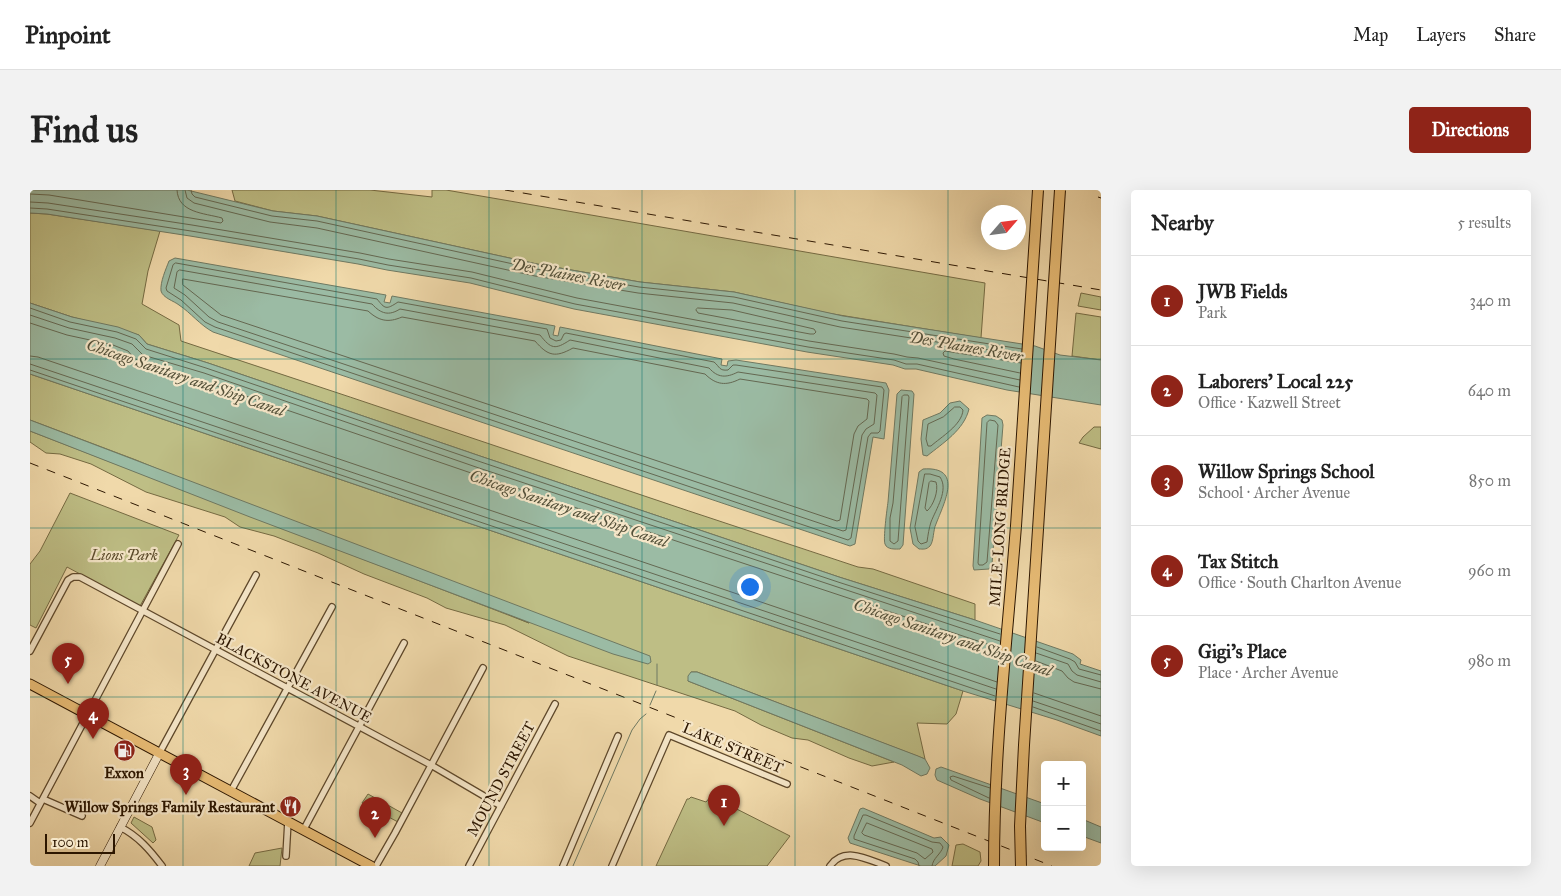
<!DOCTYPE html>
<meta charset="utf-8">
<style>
:root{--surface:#fff;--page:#f2f2f2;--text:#222;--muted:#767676;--line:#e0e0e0;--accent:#8f2418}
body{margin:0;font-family:"IM FELL Great Primer",serif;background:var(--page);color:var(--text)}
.controls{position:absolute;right:15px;bottom:15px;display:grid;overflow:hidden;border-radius:5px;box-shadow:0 5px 20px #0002}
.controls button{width:45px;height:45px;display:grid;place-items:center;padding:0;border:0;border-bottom:1px solid var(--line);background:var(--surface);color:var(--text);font:25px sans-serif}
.compass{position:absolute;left:951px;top:15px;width:45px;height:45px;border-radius:50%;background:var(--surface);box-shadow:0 5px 20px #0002;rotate:62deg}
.scale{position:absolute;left:15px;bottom:12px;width:70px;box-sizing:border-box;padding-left:5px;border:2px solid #2c1600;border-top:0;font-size:14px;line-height:18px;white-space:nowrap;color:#2c1600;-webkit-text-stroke:4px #f5e6c8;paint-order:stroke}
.you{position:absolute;left:719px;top:396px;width:18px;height:18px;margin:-12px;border:4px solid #fff;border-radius:50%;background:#1a73e8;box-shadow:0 0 0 8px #1a73e833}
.badge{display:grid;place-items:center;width:32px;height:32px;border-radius:50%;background:var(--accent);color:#fff;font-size:16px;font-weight:700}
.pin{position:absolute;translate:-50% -41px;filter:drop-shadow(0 1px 2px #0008)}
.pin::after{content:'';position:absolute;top:26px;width:18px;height:15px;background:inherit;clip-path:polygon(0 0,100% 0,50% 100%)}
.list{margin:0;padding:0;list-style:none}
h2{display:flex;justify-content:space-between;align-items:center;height:65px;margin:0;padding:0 20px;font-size:21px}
h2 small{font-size:16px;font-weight:400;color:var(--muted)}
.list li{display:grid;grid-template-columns:32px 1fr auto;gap:15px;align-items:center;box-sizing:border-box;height:90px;padding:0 20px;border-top:1px solid var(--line)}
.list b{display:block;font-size:19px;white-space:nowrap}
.list p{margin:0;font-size:16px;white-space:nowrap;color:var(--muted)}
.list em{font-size:16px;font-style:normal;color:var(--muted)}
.map{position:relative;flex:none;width:1071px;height:676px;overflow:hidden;border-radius:5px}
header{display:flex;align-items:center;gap:30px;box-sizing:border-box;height:70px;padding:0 25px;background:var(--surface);border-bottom:1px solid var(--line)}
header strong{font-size:24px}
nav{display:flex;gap:28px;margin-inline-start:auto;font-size:18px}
.intro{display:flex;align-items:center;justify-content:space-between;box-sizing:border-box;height:120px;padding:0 30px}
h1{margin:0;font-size:35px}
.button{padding:12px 22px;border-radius:5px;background:var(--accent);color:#fff;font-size:18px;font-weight:700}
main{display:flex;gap:30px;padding:0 30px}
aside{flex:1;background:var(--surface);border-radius:5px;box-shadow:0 5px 20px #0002}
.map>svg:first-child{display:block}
.green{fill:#bebe85;stroke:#756a42}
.water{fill:#9bbba4;stroke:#6f7962}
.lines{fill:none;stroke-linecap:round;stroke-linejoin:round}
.shore{stroke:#646852;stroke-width:1}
.stream{stroke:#6f7962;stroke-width:1}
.street-casing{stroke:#5d472a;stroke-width:8}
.secondary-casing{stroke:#2c1600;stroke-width:9}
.primary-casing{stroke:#2c1600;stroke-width:11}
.street{stroke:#f5e6c8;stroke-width:5.5}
.secondary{stroke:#f5e6c8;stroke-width:8}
.primary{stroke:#e8bc75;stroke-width:9}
.rail{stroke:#2c1600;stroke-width:1;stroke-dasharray:9 9;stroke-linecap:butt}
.highway-bridge-casing{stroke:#2c1600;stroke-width:12;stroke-linecap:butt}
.highway-bridge{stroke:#e8bc75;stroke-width:10}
.grid{fill:none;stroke:#0f766e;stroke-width:1;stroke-opacity:0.55}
.labels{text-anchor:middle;stroke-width:4.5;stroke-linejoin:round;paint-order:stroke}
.street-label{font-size:15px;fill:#2c1600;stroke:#f5e6c8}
.park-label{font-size:15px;font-style:italic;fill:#584828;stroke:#f5e6c8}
.poi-label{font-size:15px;font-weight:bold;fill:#2c1600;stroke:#f5e6c8}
.water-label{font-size:16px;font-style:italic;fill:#535039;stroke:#f5e6c8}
</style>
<header>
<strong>Pinpoint</strong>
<nav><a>Map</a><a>Layers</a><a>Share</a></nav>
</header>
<div class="intro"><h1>Find us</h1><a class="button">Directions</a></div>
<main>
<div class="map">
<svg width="1071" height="676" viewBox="0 0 1071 676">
<rect width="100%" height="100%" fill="#f0d9aa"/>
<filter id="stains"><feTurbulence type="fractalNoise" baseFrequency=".004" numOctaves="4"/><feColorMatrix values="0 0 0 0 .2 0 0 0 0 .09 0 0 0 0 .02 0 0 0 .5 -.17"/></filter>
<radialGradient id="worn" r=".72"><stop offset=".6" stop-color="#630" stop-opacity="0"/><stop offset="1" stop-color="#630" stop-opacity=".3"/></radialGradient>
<path class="green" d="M202 0H340L402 7V0H416L955 93 951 148 797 123 704 102 610 92 507 74 287 26 243 21 205 11Z
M0 23 17 24 130 41 118 81 112 114 149 135 151 151C377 225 602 303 828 377L843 379 945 414V430L809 387 450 266 178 173 117 154 109 145 42 127 0 113Z
M1051 103 1071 107V120L1048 116Z
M1046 123 1071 127V170L1042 166Z
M0 184 933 501 926 524 917 534 887 533 895 569 667 482H661L658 491 864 572 842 576 819 568 778 550 762 548 731 535 705 521 538 466 475 435 416 418 397 408 334 384 288 363 244 346 210 337 195 327 116 302 61 274 30 264 16 263 0 252V241L499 433 106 270 0 230Z
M1064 237H1071V259L1049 253 1053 247Z
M40 303 149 345 110 416 37 377 6 438 0 435V374L10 361Z
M338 604 372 623 368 632 332 613Z
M681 606 760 646 737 676H626L657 609H659L661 607 676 612Z
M104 627 122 637 126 650 123 653 101 633Z
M933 654 950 662 951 671 948 676H922L926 655Z
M252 658 250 676H219L225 663Z"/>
<path class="water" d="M0 0H157L243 21 287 26 507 74 610 92 704 102 813 126 1005 156 1030 165 1071 170V215L977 200 886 179H875L863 175 777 162 544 119 440 93 357 80 328 74 160 46 17 24 0 23Z
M145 68 356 105 354 112 360 113 362 106 525 136 523 145 528 146 530 137 692 169 691 175 697 176 698 171 706 170 856 193 859 200 854 249 843 247 825 354 820 356 183 142C170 135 161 123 149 115 144 111 133 108 131 101 130 92 136 79 139 71Z
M0 113 42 127 88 137 109 145 117 154 178 173 450 266 809 387 945 430 1043 464 1051 470 1050 474 1071 481V546L1027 530 933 501 0 184Z
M871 200 882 201 884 204 873 355 870 359C866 359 857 360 855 354 853 349 857 319 858 312L867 204Z
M930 211 939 219C934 240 913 253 897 266L893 265 891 249 893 230 910 223 920 213Z
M957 225 966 226 972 230 973 235 962 374 959 379 944 380 943 376 952 228Z
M0 230 620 466 621 472 618 474 583 464 220 327 0 241Z
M893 279C934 276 914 313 906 334 903 340 904 351 900 356 896 360 893 359 889 359L883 354 880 338 889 282Z
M661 482H667L888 566 895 569 900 578 897 584 891 586 872 575 658 491V486Z
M911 577 1015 614V633L950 609 907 590 905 585 906 579Z
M833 618 904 648 911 647 919 655 916 666 905 676H891L820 653 818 648 830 619Z
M1052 629 1071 637V653L1052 646Z"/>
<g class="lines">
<path class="shore" d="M155 0 157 8 164 13 240 32 287 38 505 86 608 103 703 113 810 137 991 165
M161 0 162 4 165 7 242 26 287 31 506 79 609 97 704 107 812 131 992 159
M0 4 19 5 191 33 193 31 192 28C174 23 148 23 147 0
M0 12 18 13 162 35 330 63 359 69 442 82 547 108 779 151 864 164 877 167 888 168 990 190
M0 18 17 19 161 41 329 69 358 75 441 88 545 114 778 157 864 170 876 174H887L989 197
M146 73 347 109C355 119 356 120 368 112L517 139 520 148 526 151 531 150 534 144 536 143 684 172C690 177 689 181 698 180L703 175H706L852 197 854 200 850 241 848 243H841L838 247 821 348 818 350 185 137 175 132 151 110 137 101 136 98 143 75Z
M150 80 342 114C351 124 359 126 370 119L510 145C521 159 525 160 540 150L679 178C688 188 696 188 708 182L845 203 847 205 844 234 836 239 832 245 816 340 813 341 188 132 179 127 155 105 144 98 147 82Z
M153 89 338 121C349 131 358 133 372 127L505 151C518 166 525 168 543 158L675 184C686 195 696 196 710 189L837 209 839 211 837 229 828 236 824 244 810 330 807 331 191 125 153 95Z
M0 118 40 132 87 142 106 149 116 159 176 178 448 271 808 392 970 444
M668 118 702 120 784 139 786 142 784 144H780L668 123 666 120Z
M0 125 39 138 85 148 102 154 113 165 174 183 446 277 970 451
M0 133 37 145 83 155 98 161 104 168 111 172 172 191 444 284 969 458
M0 166 8 167 967 492
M0 174 966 499
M0 180 965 506
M990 183 924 169 914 166 913 163 915 161 991 173
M874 205H878L879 207 868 351 864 354 860 351V328L863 313 872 207Z
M925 217H930L933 220C932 235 911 247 901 256H898L896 249 898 234 913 227Z
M960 230 965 231 968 235 957 372 953 375H949L948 373 957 233Z
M895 284H900L910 287C919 300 906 319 901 332 899 338 898 345 897 352L891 354 888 351 885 337Z
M901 291 906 292C909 301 903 316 897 321L895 318 899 293Z
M1007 457 1040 469 1045 472 1049 479 1071 485
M1006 463 1038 474 1042 481 1047 485 1071 492
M1006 471 1032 481 1038 488 1044 492 1071 499
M1004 503 1071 526
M1003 511 1071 534
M1003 517 1071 541
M959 608 921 590 920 587 923 586 960 598
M837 633 902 659 903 662 895 669 887 663 834 645 832 643Z
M889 676 888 672 885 669 824 649V646L833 625H836L902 652 910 653 913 657C911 664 903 668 902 676"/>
<path class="stream" d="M627 495V474
M620 515 626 501
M543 676 602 540 610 529 616 524"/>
<defs>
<path id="street" d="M0 461 38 390 43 387H50L401 575 471 616
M130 562 226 385
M201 601 302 417
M0 606 10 613
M13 609 52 626
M0 633 148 354
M90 637C108 646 120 660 132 676
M274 639 374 453
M256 666 258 631
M346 676 365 643 453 478
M439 676 525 514
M533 676 588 546
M582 676 639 545 757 594
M800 676C814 656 837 669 856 676"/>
<path id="secondary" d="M70 676 130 562"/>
<path id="primary" d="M0 494 341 676"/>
</defs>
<use href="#street" class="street-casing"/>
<use href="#secondary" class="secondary-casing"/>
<use href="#primary" class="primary-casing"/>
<use href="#street" class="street"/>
<use href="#secondary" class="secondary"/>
<use href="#primary" class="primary"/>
<path class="rail" d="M475 0 1071 100
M1068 7 1071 8
M0 273 1022 676"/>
<defs>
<path id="highway-bridge" d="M964 676C964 562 977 450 986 336 994 224 1001 112 1008 0
M991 676 990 636 994 555 1030 0"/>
</defs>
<use href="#highway-bridge" class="highway-bridge-casing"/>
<use href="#highway-bridge" class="highway-bridge"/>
</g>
<path class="grid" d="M153 0V676M306 0V676M459 0V676M612 0V676M765 0V676M918 0V676M0 169H1071M0 338H1071M0 507H1071"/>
<defs>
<symbol id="fuel-disc" viewBox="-11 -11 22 22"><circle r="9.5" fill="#8f2418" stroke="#f5e6c8"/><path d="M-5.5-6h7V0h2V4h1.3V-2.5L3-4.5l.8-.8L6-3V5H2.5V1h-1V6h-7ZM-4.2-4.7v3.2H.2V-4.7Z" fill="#fff"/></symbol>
<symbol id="restaurant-disc" viewBox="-11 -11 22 22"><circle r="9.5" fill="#8f2418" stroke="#f5e6c8"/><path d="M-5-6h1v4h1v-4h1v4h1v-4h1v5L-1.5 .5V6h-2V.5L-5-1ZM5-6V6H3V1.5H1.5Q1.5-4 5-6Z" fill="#fff"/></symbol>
</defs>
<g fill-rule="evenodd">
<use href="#fuel-disc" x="82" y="548" width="25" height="25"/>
<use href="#restaurant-disc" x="248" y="604" width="25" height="25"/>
</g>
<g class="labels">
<g class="street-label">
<text transform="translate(970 337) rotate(-86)" y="5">MILE-LONG BRIDGE</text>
<text transform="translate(264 488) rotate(28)" y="5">BLACKSTONE AVENUE</text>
<text transform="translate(703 558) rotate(23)" y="5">LAKE STREET</text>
<text transform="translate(471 589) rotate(-62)" y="5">MOUND STREET</text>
</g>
<g class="park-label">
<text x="94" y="370">Lions Park</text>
</g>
<g class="poi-label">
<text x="94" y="588">Exxon</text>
<text x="245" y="622" text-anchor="end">Willow Springs Family Restaurant</text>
</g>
<g class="water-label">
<text transform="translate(538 84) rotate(11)" y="6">Des Plaines River</text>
<text transform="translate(936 156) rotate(10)" y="6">Des Plaines River</text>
<text transform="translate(156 187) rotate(19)" y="6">Chicago Sanitary and Ship Canal</text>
<text transform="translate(539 318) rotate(19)" y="6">Chicago Sanitary and Ship Canal</text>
<text transform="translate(923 447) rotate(19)" y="6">Chicago Sanitary and Ship Canal</text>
</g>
</g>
<rect width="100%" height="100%" filter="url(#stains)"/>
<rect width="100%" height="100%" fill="url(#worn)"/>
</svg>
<div class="controls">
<button>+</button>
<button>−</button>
</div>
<svg class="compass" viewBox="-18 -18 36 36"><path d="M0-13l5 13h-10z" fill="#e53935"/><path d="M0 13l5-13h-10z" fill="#767676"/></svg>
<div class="scale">100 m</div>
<div class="you"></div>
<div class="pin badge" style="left:694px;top:636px">1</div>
<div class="pin badge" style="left:345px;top:648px">2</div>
<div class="pin badge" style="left:156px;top:605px">3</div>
<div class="pin badge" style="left:63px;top:549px">4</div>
<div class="pin badge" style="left:38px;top:494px">5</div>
</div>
<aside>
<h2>Nearby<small>5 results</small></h2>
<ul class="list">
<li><span class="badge">1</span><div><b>JWB Fields</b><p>Park</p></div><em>340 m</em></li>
<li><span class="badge">2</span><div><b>Laborers' Local 225</b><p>Office · Kazwell Street</p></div><em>640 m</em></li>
<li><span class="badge">3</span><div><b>Willow Springs School</b><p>School · Archer Avenue</p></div><em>850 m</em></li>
<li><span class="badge">4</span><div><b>Tax Stitch</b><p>Office · South Charlton Avenue</p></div><em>960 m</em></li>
<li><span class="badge">5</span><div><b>Gigi's Place</b><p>Place · Archer Avenue</p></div><em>980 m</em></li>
</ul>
</aside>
</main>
